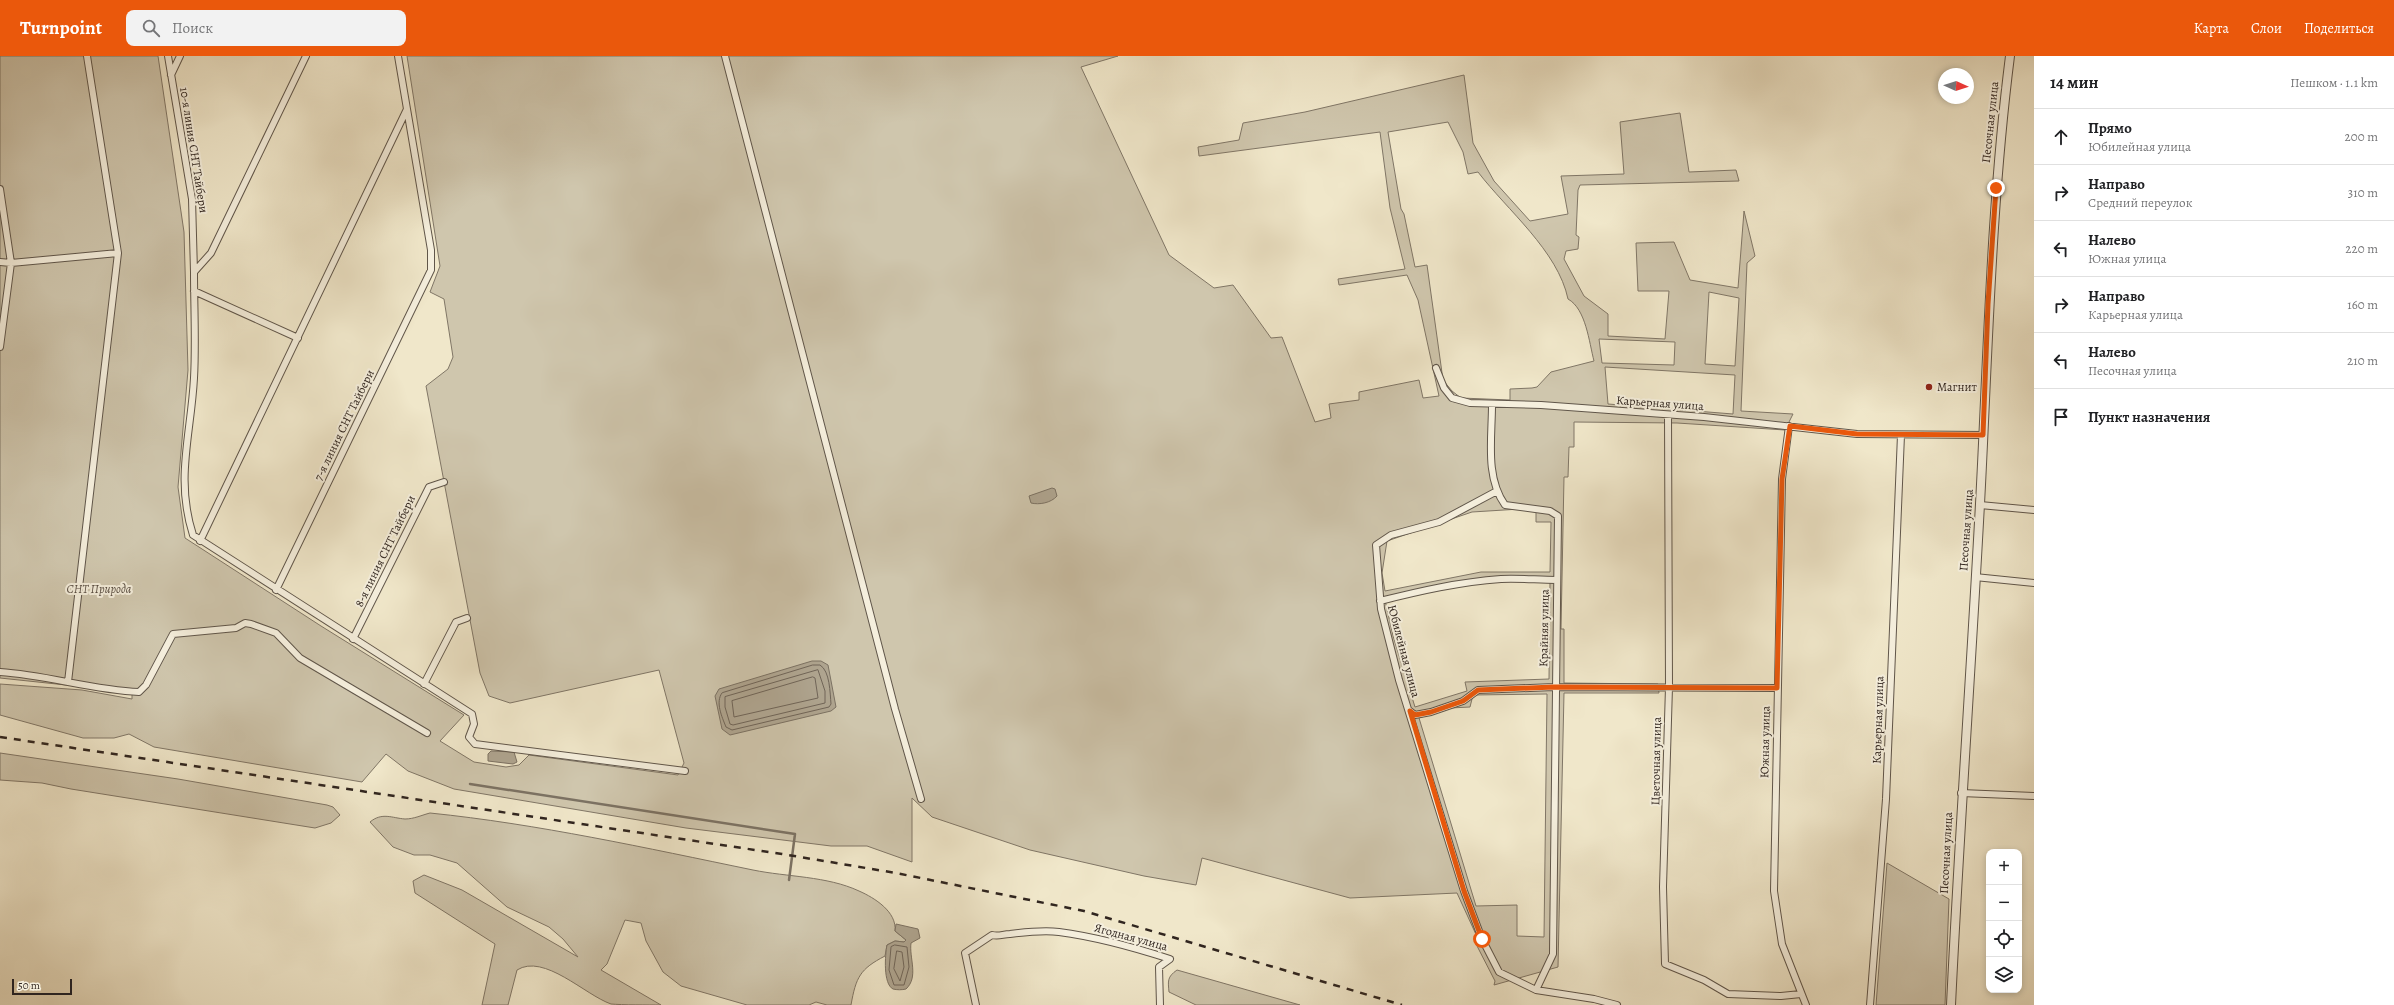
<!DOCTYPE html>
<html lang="ru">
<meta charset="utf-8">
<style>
:root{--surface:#fff;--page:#f2f2f2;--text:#202124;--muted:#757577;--line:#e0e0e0;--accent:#ea580c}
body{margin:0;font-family:Alegreya,serif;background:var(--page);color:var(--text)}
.controls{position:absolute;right:12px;bottom:12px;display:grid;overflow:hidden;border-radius:8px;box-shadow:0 2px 6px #0003}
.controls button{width:36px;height:36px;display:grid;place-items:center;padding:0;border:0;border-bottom:1px solid var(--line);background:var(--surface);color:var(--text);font:20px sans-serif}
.compass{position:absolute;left:1938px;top:12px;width:36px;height:36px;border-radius:50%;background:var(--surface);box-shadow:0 2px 6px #0003;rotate:93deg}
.scale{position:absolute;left:12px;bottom:10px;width:60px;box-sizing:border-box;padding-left:4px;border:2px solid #30251f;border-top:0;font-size:11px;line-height:14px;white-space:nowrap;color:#30251f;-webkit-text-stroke:3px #f5efdd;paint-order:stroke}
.stop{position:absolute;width:12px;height:12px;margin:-9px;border:3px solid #ea580c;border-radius:50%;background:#fff}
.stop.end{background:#ea580c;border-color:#fff;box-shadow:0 1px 4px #0008}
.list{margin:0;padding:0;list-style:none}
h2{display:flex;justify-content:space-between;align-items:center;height:52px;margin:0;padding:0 16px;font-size:17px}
h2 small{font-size:13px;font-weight:400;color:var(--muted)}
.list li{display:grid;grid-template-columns:26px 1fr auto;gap:12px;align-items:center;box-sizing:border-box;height:56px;padding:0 16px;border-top:1px solid var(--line)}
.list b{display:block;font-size:15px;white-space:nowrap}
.list p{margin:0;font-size:13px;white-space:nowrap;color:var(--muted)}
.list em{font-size:13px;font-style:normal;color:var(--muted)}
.icon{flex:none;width:22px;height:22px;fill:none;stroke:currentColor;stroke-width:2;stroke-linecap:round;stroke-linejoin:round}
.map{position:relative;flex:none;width:2034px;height:949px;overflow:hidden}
header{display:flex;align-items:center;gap:24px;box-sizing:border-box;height:56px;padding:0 20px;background:var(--accent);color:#fff}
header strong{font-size:19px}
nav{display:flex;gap:22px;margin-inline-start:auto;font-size:14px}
.search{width:280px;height:36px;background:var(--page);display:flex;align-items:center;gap:10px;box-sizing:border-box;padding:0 14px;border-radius:8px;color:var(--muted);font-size:15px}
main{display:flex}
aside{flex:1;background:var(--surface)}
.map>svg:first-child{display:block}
.green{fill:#cfc6ad;stroke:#807666;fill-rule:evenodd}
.water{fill:#afa590;stroke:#7c7263}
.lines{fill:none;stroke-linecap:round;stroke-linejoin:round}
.shore{stroke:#706558;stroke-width:1}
.stream{stroke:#7c7263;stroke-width:2.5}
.minor-casing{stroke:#60564a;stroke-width:8}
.tertiary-casing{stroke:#60564a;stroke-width:10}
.minor{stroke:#f5efdd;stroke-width:6}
.tertiary{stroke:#f5efdd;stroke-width:8}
.rail{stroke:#30251f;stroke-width:2.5;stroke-dasharray:7 7;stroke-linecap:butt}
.route{stroke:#ea580c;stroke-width:5}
.poi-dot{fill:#8f2418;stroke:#f5efdd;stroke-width:1.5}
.labels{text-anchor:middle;stroke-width:4;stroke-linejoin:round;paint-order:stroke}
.street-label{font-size:12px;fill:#30251f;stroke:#f5efdd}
.poi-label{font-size:12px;fill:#30251f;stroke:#f5efdd;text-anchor:start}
.park-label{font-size:12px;font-style:italic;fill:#584d42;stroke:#f5efdd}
</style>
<header>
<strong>Turnpoint</strong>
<div class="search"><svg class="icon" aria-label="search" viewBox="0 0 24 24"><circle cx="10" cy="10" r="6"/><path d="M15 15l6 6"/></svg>Поиск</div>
<nav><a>Карта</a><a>Слои</a><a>Поделиться</a></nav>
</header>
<main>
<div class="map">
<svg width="2034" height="949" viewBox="0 0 2034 949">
<rect width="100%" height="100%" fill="#f0e7ca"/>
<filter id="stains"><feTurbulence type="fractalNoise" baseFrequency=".005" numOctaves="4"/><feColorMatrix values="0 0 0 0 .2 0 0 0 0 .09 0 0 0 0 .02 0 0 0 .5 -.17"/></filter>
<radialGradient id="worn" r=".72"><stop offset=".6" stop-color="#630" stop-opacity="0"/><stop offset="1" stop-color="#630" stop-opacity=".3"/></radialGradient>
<path class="green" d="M0 0H158L184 176 188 314 178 431 185 482 321 570 464 659 440 685 474 706 506 711 519 709 529 699 678 719 684 707 659 614 510 647 489 640 480 617 426 330 448 313 453 301 444 243 430 236 440 210 407 0H1118L1081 11 1169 199 1214 232 1233 229 1271 282 1282 281 1315 366 1331 362 1329 348 1359 344V336L1419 324 1423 342 1439 340 1418 244 1407 219 1339 229 1338 223 1405 213 1390 152 1380 76 1199 100 1198 91 1239 84 1243 67 1305 56 1464 19 1473 87 1494 125 1530 165 1568 158 1561 120 1624 118 1620 66 1680 57 1689 116 1736 114 1739 125 1580 129 1578 134 1576 179 1579 181 1578 193 1566 195 1564 203 1584 240 1608 258V280L1665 283 1669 235H1638L1636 187 1674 186 1690 224 1738 232 1744 155 1755 200 1747 207 1741 355 1793 358 1785 374 1677 367 1574 366V391H1569L1568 421H1564L1561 573H1564V627L1658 628 1659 637H1564L1558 911 1494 929 1495 925 1476 888 1479 885 1457 837 1350 842 1202 802 1196 829 1144 820 1030 794 932 761 912 742V806L867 790H831L686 772 454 733 408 715 386 698 362 726 154 691 129 678 114 682H83L0 659V628L82 634 132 643V636L0 622ZM1448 66 1463 96 1468 118 1478 116C1507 154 1558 195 1568 243 1586 253 1589 286 1594 305L1551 316 1537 331 1532 332 1510 333V344L1461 342 1452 335 1443 324 1427 209 1415 211 1404 158 1401 153 1388 76ZM1709 236 1739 242 1735 310 1705 308ZM1599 283 1675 286 1674 309 1602 307ZM1605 311 1735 319 1733 358 1608 348ZM1536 452V466H1551L1550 516H1481L1385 535 1382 517 1387 485 1472 456ZM1483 524 1550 525 1549 623 1465 626 1467 635 1415 651 1393 580 1385 544ZM1547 638 1544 881 1517 880V849L1476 850 1419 662 1450 652 1470 651 1473 639Z
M0 697 178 723 327 749 333 751 340 759 331 767 315 772 71 733 42 727 0 724Z
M430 757C538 768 646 792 753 814 787 821 827 820 859 835 875 842 897 856 895 875L906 884 904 886 895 885 887 889 885 900C860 913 856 921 851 949H827L816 946 809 949H747L681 930 663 916 646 885 641 867 625 864 607 908 601 914 661 949C648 949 622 949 611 948 585 939 544 897 517 914L508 949H482L495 888 415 837 413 825 424 819 462 834 578 901 563 883 549 871 507 851 457 807 430 799H414L393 791 370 766C382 756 392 762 405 763 414 763 422 759 430 757Z
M1887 807 1949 843 1945 949H1876Z
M1177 914 1300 949H1196L1169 936C1168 925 1167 921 1177 914Z"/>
<path class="water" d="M1052 432 1055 433 1057 440C1051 447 1039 449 1031 447L1029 440Z
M812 605H821L828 609 836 651 831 655 730 679 722 673 715 640 719 633Z
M491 695 514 696 517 706 513 708 488 705V698Z
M896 868 918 873 920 882 911 887C909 902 919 921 906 933 902 934 897 934 893 933 883 928 885 899 887 889L895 885 904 886 906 884 895 875Z"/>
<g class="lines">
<path class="shore" d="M813 609H820C830 615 830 637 831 648L829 651 732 674 726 671C722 661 715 646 722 637Z
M818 614 825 635V647L733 669 730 668 725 651V641Z
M813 621 815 622 818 642 734 661 732 645Z
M895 889 907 891 909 911 904 929H894L889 914 891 891Z
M897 895 902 896 904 911 900 925 894 913Z"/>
<path class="stream" d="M470 728 795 778 789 824"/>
<defs>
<path id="minor" d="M168 0 192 143 194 216
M306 0 211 197 194 216C194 251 196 287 194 322 191 379 175 423 193 479L472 658 474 668 469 681 475 688 685 715
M725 0 895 653 921 743
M171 19 180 0
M0 133 11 207 0 291
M0 206 11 207 118 197
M194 235 298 282
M1436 312 1444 332 1452 342 1470 347 1541 349 1704 361 1857 378 1983 379
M1492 349C1492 382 1485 421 1505 449L1550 455 1558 460 1553 898 1536 934
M1668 359 1669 631 1663 831 1665 908 1704 924 1728 938 1781 940 1801 938
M1789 370 1782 423 1774 835 1782 888 1806 949
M1497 435 1439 466 1391 479 1376 489 1381 553 1399 624 1464 835 1482 883 1499 916 1536 934 1594 943 1617 949
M1980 449 2034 454
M200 485 407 53 398 0
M1975 521 2034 527
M276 534 431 214V194L407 53
M1380 545C1420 535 1459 526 1501 523 1519 522 1538 524 1556 524
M353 583 429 431 444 426
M0 616C47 619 92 634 139 636L146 629 173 578 236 572 245 567 251 568 276 577 300 602 427 677
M68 626 118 197 87 0
M424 628 456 566 467 562
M1410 655 1415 659 1431 656 1463 645 1478 634 1554 631 1777 632
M1961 737 2034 740
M976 949 965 897 992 879C999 881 1003 878 1010 878 1026 876 1043 874 1059 876 1097 881 1133 891 1170 903L1159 911 1160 949
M1870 949 1886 743 1901 379"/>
<path id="tertiary" d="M1951 949C1959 782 1971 615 1980 448 1988 298 1991 149 2010 0"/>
</defs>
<use href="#minor" class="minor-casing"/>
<use href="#tertiary" class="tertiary-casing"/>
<use href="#minor" class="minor"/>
<use href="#tertiary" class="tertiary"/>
<path class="rail" d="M0 681 782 798 896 817 1084 855 1402 949"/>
</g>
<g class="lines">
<path class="route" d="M1482 883 1464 835 1410 655 1415 659 1431 656 1463 645 1478 634 1554 631 1777 632 1782 423 1790 370 1857 378 1983 379 1988 248 1996 132"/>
</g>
<circle class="poi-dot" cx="1929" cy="331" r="4"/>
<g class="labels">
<g class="street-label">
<text transform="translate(1990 66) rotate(-84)" y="4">Песочная улица</text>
<text transform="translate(194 94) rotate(81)" y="4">10-я линия СНТ Тайбери</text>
<text transform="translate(1660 347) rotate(4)" y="4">Карьерная улица</text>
<text transform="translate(344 369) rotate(-64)" y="4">7-я линия СНТ Тайбери</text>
<text transform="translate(1966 474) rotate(-86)" y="4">Песочная улица</text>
<text transform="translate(385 495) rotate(-64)" y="4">8-я линия СНТ Тайбери</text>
<text transform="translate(1544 572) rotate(-89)" y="4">Крайняя улица</text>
<text transform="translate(1404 595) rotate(75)" y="4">Юбилейная улица</text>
<text transform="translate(1878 664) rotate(-88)" y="4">Карьерная улица</text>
<text transform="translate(1765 686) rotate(-89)" y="4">Южная улица</text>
<text transform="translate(1656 705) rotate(-89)" y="4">Цветочная улица</text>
<text transform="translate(1946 797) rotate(-87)" y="4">Песочная улица</text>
<text transform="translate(1131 881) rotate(15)" y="4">Ягодная улица</text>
</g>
<g class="poi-label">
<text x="1937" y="335">Магнит</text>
</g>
<g class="park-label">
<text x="99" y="537">СНТ Природа</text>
</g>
</g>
<rect width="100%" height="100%" filter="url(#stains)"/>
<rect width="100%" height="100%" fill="url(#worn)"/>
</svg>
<div class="controls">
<button>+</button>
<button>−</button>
<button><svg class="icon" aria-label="locate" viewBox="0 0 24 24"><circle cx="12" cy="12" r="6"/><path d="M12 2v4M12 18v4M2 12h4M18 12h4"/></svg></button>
<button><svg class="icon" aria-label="layers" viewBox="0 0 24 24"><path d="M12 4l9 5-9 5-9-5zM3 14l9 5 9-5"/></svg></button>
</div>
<svg class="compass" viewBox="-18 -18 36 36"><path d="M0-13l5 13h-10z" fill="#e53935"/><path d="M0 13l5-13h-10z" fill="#757577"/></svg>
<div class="scale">50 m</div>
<div class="stop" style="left:1482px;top:883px"></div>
<div class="stop end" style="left:1996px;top:132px"></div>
</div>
<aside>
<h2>14 мин<small>Пешком · 1.1 km</small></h2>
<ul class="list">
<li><svg class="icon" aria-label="ahead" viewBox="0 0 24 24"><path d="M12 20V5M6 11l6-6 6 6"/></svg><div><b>Прямо</b><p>Юбилейная улица</p></div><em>200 m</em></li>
<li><svg class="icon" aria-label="right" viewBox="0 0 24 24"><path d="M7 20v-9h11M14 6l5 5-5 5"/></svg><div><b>Направо</b><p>Средний переулок</p></div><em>310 m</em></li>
<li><svg class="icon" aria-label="left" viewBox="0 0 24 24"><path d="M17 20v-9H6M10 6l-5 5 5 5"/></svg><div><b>Налево</b><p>Южная улица</p></div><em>220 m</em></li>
<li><svg class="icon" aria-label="right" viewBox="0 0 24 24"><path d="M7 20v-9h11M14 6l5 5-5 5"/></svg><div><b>Направо</b><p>Карьерная улица</p></div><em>160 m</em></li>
<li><svg class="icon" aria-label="left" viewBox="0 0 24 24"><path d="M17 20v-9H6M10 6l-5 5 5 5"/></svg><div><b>Налево</b><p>Песочная улица</p></div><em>210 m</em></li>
<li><svg class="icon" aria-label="arrive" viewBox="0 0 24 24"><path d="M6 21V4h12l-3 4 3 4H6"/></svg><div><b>Пункт назначения</b></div></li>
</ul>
</aside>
</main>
